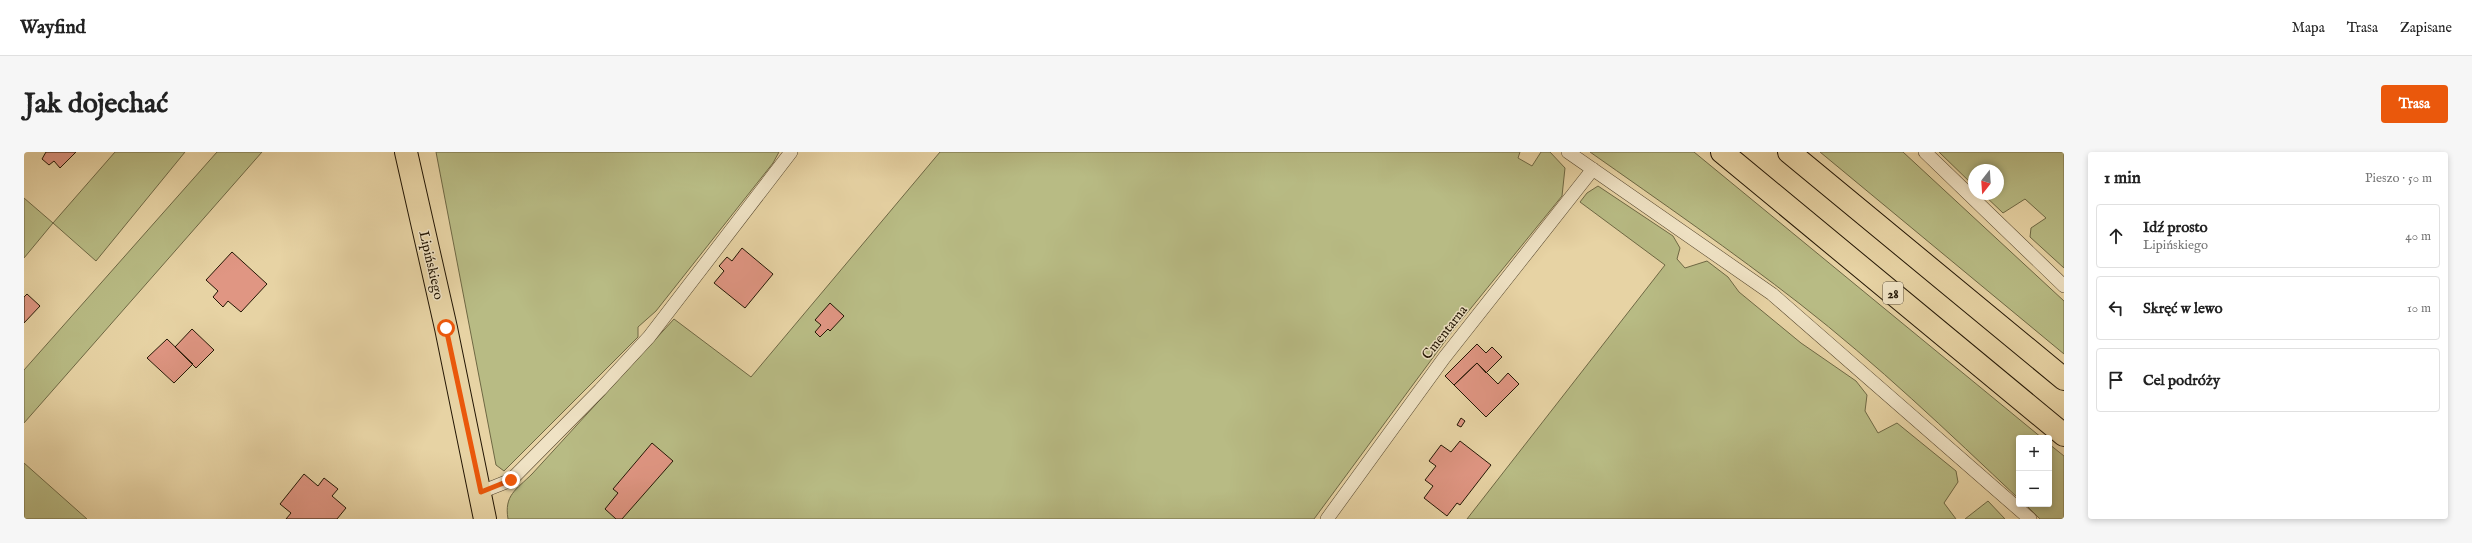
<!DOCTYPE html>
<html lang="pl">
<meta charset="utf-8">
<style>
:root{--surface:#fff;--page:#f6f6f6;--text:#222;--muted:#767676;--line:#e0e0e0;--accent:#ea580c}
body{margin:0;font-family:"IM FELL English",serif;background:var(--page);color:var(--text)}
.controls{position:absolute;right:12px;bottom:12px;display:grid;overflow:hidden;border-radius:4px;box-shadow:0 2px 6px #0003}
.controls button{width:36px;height:36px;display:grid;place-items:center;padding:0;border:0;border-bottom:1px solid var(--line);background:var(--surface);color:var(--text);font:20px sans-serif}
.compass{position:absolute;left:1944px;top:12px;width:36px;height:36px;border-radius:50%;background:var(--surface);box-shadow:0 2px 6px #0003;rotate:197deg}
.stop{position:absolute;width:12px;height:12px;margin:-9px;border:3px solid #ea580c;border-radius:50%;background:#fff}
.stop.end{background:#ea580c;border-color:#fff;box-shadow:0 1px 4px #0008}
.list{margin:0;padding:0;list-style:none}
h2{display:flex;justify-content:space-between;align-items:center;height:52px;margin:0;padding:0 16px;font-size:17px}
h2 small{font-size:13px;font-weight:400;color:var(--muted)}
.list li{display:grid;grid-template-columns:26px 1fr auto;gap:12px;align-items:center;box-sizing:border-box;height:64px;margin:0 8px 8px;padding:0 8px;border:1px solid var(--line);border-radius:4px}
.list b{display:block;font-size:15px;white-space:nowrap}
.list p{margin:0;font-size:13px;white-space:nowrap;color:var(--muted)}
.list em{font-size:13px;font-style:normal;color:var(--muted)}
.icon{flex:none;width:22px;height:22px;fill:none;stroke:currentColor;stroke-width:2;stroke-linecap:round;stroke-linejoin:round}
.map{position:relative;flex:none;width:2040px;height:367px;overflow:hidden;border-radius:4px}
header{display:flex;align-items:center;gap:24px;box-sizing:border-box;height:56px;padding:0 20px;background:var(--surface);border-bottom:1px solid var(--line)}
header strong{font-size:19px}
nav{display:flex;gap:22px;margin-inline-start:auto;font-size:14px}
.intro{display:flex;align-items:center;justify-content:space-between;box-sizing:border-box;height:96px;padding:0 24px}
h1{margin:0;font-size:28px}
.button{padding:10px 18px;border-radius:4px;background:var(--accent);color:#fff;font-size:14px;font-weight:700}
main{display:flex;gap:24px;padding:0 24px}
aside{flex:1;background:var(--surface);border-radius:4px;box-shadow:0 2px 6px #0003}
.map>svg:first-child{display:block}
.green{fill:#b8bb84;stroke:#6e6844}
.building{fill:#e09683;stroke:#231604}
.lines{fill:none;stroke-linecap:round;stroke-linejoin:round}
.service-casing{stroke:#54452c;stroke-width:14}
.primary-casing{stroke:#231604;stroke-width:24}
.service{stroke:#efe2c4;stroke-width:13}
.primary{stroke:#e7d3a4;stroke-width:22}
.route{stroke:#ea580c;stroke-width:5}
.labels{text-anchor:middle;stroke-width:3;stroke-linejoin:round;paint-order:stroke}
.shield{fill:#efe2c4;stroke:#60533e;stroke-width:1}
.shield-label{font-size:13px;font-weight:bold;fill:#231604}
.street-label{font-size:14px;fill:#231604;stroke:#efe2c4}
</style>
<header>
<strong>Wayfind</strong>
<nav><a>Mapa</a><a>Trasa</a><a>Zapisane</a></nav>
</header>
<div class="intro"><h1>Jak dojechać</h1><a class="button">Trasa</a></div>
<main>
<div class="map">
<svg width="2040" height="367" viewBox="0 0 2040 367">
<rect width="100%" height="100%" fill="#e7d3a4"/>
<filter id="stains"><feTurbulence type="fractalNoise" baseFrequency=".005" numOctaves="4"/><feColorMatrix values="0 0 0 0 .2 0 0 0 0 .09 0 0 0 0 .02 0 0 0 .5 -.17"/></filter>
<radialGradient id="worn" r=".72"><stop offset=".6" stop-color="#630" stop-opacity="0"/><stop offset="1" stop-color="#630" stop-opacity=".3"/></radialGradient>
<path class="green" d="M91 0H161L72 109 29 71 0 106V46L29 71Z
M193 0H238L0 271V218Z
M412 0H755L749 11 632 159 614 175V185L480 319 472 313Z
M916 0H1496L1494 6 1508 14 1517 0H1526L1541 16 1538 44 1430 177 1290 367H484C480 343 492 338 508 322L650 167 727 225Z
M1566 0H1670L2018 286H1995V347C1924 280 1853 212 1776 152 1708 99 1637 50 1566 0Z
M1796 0H1879L2040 149V202Z
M1915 0H2040V116L2006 85 2007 76 2022 66 2001 47 1979 61 1959 42H1974V18H1950V34Z
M1574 34 1649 84 1656 96 1653 107 1661 116 1683 109 1704 125 1715 140 1777 191 1832 229 1843 243 1841 259 1854 281 1873 271 1932 319 1934 330 1920 351 1932 367H1443L1641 113 1556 50 1563 41Z
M2025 292 2040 304V367H2016L2001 352H2025Z
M0 311 63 367H0Z
M1964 349 1981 367H1941Z"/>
<path class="building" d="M22 0H52L36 16 30 9 25 13 18 7Z
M718 96 749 122 721 156 690 131 700 119 695 114 703 105 708 109Z
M208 100 243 132 217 160 204 149 199 155 189 145 194 139 182 128Z
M3 142 16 154 0 171V145Z
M806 151 820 164 806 179 804 177 796 185 791 180 797 173 791 168Z
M168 177 190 198 172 216 151 195Z
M143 187 169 212 150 231 123 206Z
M1453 192 1462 201 1468 195 1478 205 1462 221 1453 211 1430 233 1421 224Z
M1453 211 1474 232 1484 221 1495 232 1462 265 1430 233Z
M1437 266 1441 269 1437 275 1433 273Z
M1436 289 1467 313 1436 353 1433 351 1423 364 1400 346 1409 334 1401 328 1412 314 1405 309 1417 293 1427 300Z
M628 291 649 309 598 367H592L581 357 594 341 589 337Z
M280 322 294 334 300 326 314 337 308 344 322 356 313 367H262L267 361 256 352Z"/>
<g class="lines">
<defs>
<path id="service" d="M1544 0 1748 142 2006 367
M1901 0 2040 134
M457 340 487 328 576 238 625 185 767 0
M1303 367 1420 206 1569 17"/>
<path id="primary" d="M382 0 422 176 461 367
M1698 0 2040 283
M1765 0 2040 227"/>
</defs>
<use href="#service" class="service-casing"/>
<use href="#primary" class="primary-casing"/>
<use href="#service" class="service"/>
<use href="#primary" class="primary"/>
</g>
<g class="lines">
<path class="route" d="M422 176 457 340 487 328"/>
</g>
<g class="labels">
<rect class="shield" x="1859" y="130" width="20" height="22" rx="3"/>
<g class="shield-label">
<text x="1869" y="146">28</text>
</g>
<g class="street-label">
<text transform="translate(408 113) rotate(77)" y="5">Lipińskiego</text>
<text transform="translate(1420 180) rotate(-52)" y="5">Cmentarna</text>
</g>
</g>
<rect width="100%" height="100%" filter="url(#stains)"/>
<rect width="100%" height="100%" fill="url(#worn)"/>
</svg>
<div class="controls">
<button>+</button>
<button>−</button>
</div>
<svg class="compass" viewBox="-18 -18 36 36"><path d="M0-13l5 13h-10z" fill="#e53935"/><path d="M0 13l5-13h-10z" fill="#767676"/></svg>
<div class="stop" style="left:422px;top:176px"></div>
<div class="stop end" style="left:487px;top:328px"></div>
</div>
<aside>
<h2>1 min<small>Pieszo · 50 m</small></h2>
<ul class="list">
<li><svg class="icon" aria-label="ahead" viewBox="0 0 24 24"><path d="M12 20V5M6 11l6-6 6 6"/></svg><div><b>Idź prosto</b><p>Lipińskiego</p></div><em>40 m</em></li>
<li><svg class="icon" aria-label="left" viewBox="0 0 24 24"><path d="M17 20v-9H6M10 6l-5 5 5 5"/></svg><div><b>Skręć w lewo</b></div><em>10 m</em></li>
<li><svg class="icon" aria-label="arrive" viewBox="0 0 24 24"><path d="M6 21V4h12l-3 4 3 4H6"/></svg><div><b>Cel podróży</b></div></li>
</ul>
</aside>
</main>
